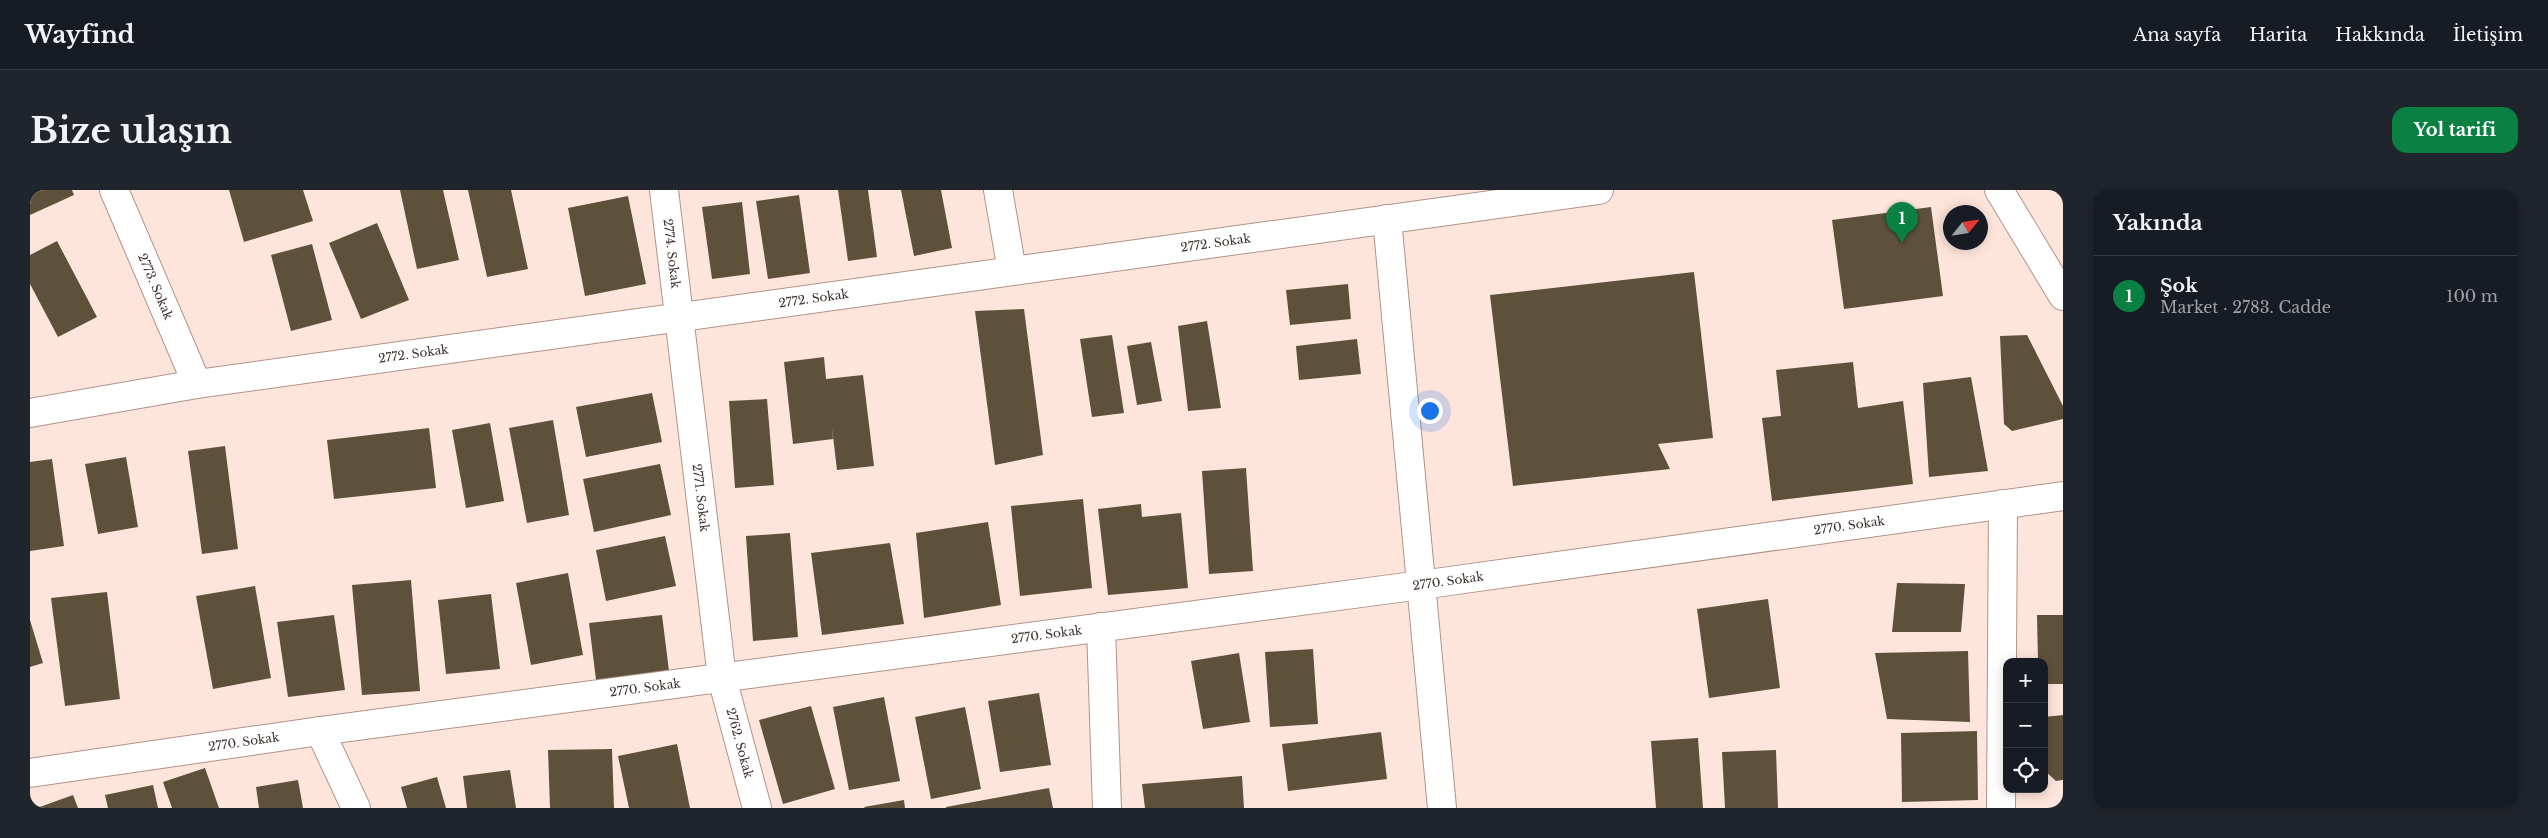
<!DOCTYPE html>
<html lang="tr">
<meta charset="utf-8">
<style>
:root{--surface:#171b24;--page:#20242c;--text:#f1f3f6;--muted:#9ea1a6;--line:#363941;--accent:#0b8043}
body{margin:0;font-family:"Libre Baskerville",serif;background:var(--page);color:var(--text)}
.controls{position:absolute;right:15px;bottom:15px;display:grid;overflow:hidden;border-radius:10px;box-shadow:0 2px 12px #0003}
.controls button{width:45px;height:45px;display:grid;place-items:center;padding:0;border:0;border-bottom:1px solid var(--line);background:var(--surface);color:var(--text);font:25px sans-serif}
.compass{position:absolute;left:1913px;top:15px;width:45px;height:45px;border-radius:50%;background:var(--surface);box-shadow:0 2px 12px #0003;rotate:60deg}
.you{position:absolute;left:1399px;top:220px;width:18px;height:18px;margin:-12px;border:4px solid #fff;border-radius:50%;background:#1a73e8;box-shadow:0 0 0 8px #1a73e833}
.badge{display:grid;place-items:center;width:32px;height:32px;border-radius:50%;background:var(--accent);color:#fff;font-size:16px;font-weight:700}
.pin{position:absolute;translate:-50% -41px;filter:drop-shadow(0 1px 2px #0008)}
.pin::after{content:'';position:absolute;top:26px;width:18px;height:15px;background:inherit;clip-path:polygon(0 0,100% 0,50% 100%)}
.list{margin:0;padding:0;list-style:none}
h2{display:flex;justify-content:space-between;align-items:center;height:65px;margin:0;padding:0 20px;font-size:21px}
h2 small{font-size:16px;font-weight:400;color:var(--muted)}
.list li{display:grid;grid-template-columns:32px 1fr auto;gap:15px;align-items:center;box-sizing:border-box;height:80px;padding:0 20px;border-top:1px solid var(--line)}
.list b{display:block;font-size:19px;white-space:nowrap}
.list p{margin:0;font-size:16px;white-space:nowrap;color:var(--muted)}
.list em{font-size:16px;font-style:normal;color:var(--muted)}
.icon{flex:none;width:28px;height:28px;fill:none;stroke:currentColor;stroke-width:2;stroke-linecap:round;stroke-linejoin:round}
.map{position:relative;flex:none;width:2033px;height:618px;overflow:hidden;border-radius:15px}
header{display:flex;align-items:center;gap:30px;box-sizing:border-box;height:70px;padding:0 25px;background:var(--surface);border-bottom:1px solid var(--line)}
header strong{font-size:24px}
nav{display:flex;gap:28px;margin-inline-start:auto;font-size:18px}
.intro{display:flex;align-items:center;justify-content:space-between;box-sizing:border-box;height:120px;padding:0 30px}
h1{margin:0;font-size:35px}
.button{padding:12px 22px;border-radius:15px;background:var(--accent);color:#fff;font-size:18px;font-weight:700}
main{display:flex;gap:30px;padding:0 30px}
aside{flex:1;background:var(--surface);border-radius:15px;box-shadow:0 2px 12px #0003}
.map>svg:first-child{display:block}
.building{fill:#5e513b}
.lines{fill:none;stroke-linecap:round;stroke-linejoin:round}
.minor-casing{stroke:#b09389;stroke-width:30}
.secondary-casing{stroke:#b09389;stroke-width:30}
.minor{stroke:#fff;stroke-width:28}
.secondary{stroke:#fff;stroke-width:28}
.labels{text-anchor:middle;stroke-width:5;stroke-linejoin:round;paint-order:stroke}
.street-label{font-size:12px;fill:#3e322e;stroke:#fdf7f5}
</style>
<header>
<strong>Wayfind</strong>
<nav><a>Ana sayfa</a><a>Harita</a><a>Hakkında</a><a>İletişim</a></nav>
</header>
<div class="intro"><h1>Bize ulaşın</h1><a class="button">Yol tarifi</a></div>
<main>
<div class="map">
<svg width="2033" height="618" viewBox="0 0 2033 618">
<rect width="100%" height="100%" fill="#fee5dc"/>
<path class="building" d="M0 0H42L44 5 0 25Z
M199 0H273L283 31 214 52Z
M370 0H413L429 70 387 79Z
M438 0H481L498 79 457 87Z
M808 0H838L847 67 818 71Z
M871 0H911L922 58 884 66Z
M769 5 780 83 738 89 726 11Z
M598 6 616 94 555 106 538 18Z
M712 12 720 84 682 89 672 17Z
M1901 17 1913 106 1814 119 1802 30Z
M347 33 379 110 331 129 299 53Z
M27 51 67 127 28 147 0 94V65Z
M282 54 302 130 261 141 241 65Z
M1664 82 1683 248 1628 254 1640 279 1483 296 1460 105Z
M1318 94 1321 129 1260 135 1256 100Z
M994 119 1013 265 965 275 945 121Z
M1177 131 1191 218 1158 221 1148 136Z
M1082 145 1094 223 1062 227 1050 149Z
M1997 145 2033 216V229L1982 241 1974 234 1970 146Z
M1327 149 1331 184 1269 190 1266 156Z
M1121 152 1132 211 1107 215 1097 156Z
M794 167 796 189 833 185 844 276 807 280 802 238 803 249 763 254 754 172Z
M1823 172 1828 218 1873 211 1883 294 1742 311 1732 228 1751 226 1746 180Z
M1941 187 1958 281 1899 287 1893 193Z
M622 203 632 252 556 267 546 217Z
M737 209 744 295 705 298 699 211Z
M523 230 539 325 497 333 479 238Z
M460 233 474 311 436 318 422 240Z
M399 238 406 298 304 309 297 250Z
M195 256 208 359 172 364 158 261Z
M96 267 108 337 68 344 55 274Z
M22 269 34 356 0 361V272Z
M630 274 641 325 564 342 553 289Z
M1216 278 1223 381 1179 384 1172 281Z
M1053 309 1062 398 990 406 981 316Z
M1111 314 1112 327 1151 323 1158 398 1078 405 1068 319Z
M958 332 971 415 894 428 886 343Z
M760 343 768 447 723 451 716 346Z
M635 346 646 396 576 411 566 360Z
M860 353 874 434 792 445 781 363Z
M538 383 553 465 501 475 486 393Z
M381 390 390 501 332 505 322 395Z
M1867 393 1935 394 1931 442H1862Z
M225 396 241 488 183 499 166 406Z
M77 402 90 509 35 516 21 408Z
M461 404 470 479 416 484 408 410Z
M1738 409 1750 498 1679 508 1667 419Z
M304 425 315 500 258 507 247 432Z
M632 425 639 481 566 490 559 433Z
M2007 425H2033V494H2014V472H2008Z
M0 430 13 473 0 477Z
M1283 459 1288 534 1240 537 1235 462Z
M1938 461 1940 532 1857 529 1845 463Z
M1209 463 1220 532 1173 539 1161 471Z
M1009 503 1021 575 970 582 958 511Z
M854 507 870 591 819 600 803 517Z
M781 516 805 599 753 614 729 530Z
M935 517 951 599 901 609 885 527Z
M2033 525V590L2026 591 2014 580V527Z
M1947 541 1948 610 1872 612 1871 543Z
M1351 542 1357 589 1258 601 1252 554Z
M1668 548 1673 618H1626L1621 551Z
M647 554 660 618H599L588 566Z
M582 559 584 618H520L518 560Z
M1746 560 1748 618H1695L1692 562Z
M175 578 189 618H142L133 592Z
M480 580 486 618H437L433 586Z
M1212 586 1214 618H1115L1112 594Z
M407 587 416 618H377L371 597Z
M268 590 273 618H229L226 597Z
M123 595 128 618H78L75 605Z
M1019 598 1023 618H916V617Z
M43 605 48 618H7Z
M874 610 875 618H835L834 617Z"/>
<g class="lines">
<defs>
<g id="minor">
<path id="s1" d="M84 0 167 194"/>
<path id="s2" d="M634 0 692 488 727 618"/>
<path d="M968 0 982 81"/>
<path d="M1357 29 1412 618"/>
<path id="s3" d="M0 223 167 194 1569 0"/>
<path d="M1071 437 1077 618"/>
<path d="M290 541 326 618"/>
<path id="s4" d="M0 583 290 541 1391 395 2033 306"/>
<path d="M1971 618 1973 314"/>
</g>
<path id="secondary" d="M1969 0 2033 106"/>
</defs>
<use href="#minor" class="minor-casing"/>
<use href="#secondary" class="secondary-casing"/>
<use href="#minor" class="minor"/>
<use href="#secondary" class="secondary"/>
</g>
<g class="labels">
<g class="street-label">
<text dy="4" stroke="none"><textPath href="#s3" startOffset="1198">2772. Sokak</textPath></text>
<text dy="4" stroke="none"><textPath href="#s2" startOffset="64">2774. Sokak</textPath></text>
<text dy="4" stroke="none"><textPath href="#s1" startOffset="105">2773. Sokak</textPath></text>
<text dy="4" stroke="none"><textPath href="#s3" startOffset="792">2772. Sokak</textPath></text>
<text dy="4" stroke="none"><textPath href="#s3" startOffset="388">2772. Sokak</textPath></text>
<text dy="4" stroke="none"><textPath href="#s2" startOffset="310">2771. Sokak</textPath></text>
<text dy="4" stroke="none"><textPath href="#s4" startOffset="1836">2770. Sokak</textPath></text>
<text dy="4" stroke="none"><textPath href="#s4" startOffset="1431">2770. Sokak</textPath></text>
<text dy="4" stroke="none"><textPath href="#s4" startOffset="1026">2770. Sokak</textPath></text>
<text dy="4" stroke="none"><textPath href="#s4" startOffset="621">2770. Sokak</textPath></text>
<text dy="4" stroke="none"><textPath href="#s4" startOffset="216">2770. Sokak</textPath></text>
<text dy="4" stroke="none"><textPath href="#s2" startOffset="559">2762. Sokak</textPath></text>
</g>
</g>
</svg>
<div class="controls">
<button>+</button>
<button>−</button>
<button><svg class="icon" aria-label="locate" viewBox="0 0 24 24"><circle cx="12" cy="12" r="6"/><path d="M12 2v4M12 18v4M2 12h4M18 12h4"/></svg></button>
</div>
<svg class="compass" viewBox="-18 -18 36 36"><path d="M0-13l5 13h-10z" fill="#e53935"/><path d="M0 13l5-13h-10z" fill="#9ea1a6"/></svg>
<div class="you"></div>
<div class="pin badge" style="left:1872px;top:53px">1</div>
</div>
<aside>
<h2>Yakında<small></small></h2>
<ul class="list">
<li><span class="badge">1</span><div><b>Şok</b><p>Market · 2783. Cadde</p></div><em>100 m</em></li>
</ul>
</aside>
</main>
